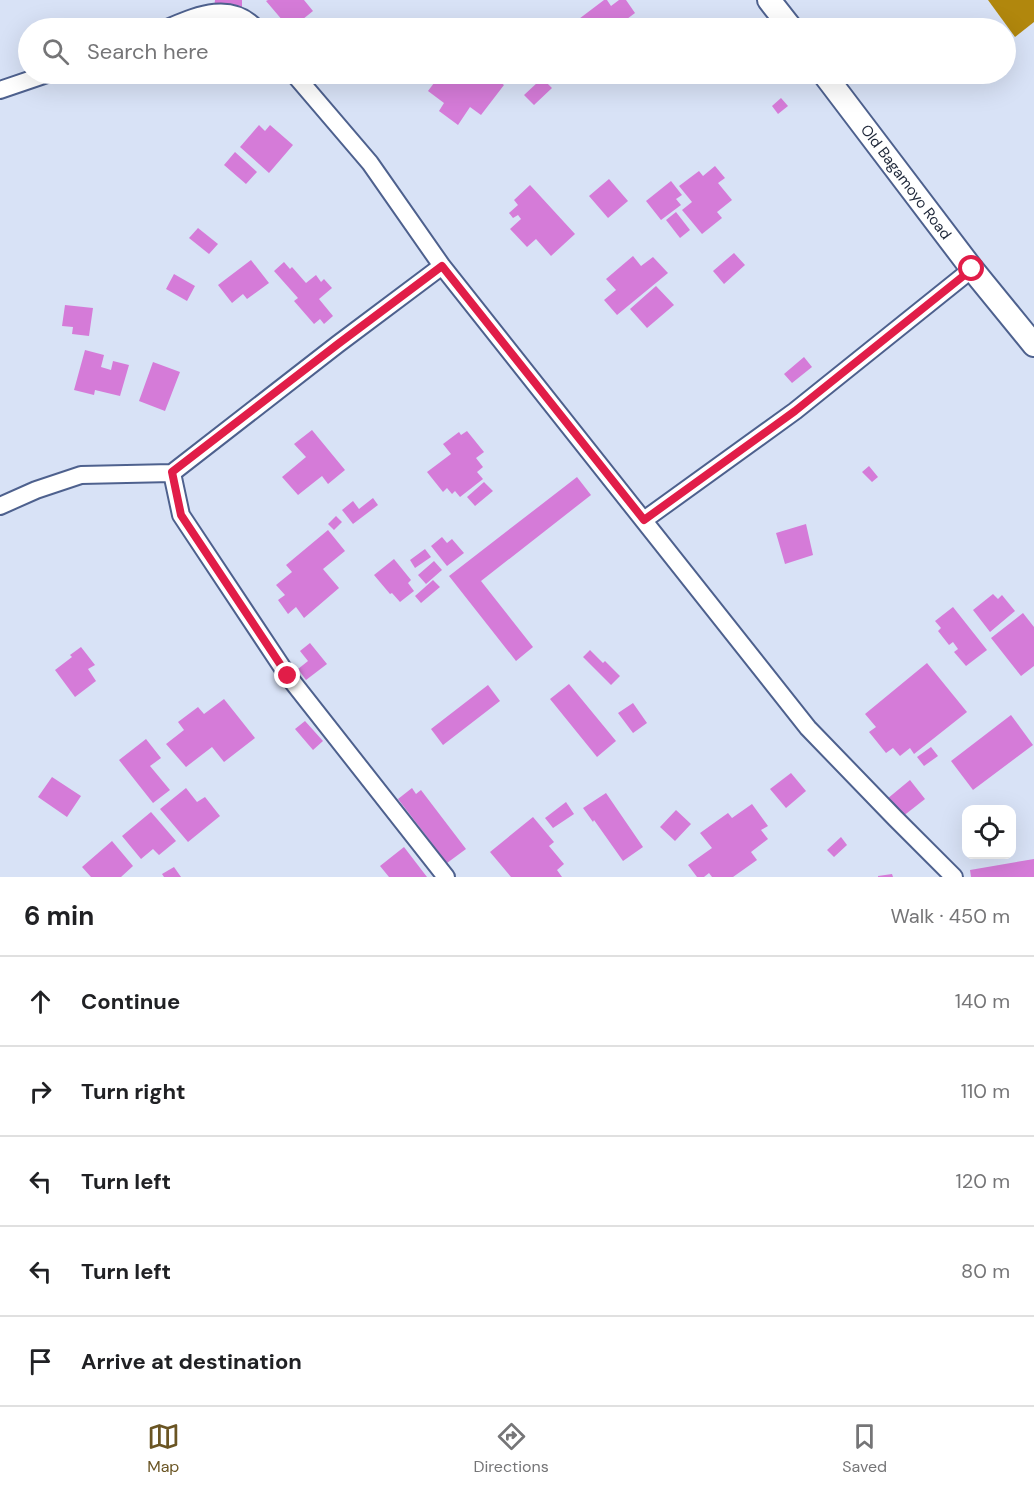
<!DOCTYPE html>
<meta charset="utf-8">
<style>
:root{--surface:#fff;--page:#f6f6f6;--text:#202124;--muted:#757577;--line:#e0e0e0;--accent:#6a5524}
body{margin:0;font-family:"DM Sans",sans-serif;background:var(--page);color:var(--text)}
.controls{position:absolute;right:18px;bottom:18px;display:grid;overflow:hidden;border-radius:12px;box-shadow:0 6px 24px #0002}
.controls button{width:54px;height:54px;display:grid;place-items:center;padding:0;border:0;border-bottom:2px solid var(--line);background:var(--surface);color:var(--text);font:30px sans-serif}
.stop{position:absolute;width:18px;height:18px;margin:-14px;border:4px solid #e11d48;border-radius:50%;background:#fff}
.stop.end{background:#e11d48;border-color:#fff;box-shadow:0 2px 6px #0008}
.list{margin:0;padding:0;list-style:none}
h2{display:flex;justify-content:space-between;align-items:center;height:78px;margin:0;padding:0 24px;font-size:26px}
h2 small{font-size:20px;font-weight:400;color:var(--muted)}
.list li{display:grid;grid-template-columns:39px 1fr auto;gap:18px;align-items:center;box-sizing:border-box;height:90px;padding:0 24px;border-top:2px solid var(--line)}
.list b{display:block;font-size:22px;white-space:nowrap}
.list em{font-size:20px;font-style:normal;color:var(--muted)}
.icon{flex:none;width:33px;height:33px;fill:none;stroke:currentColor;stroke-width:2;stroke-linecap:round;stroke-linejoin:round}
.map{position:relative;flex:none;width:1034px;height:877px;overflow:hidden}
.search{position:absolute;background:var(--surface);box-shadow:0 6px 24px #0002;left:18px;right:18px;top:18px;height:66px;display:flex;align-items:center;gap:15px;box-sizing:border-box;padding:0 21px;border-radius:33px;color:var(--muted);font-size:22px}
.sheet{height:528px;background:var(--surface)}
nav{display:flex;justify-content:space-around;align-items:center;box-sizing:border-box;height:84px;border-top:2px solid var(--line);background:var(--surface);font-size:16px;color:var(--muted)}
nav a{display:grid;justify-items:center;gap:3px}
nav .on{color:var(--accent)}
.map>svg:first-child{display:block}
.water{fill:#b1870d}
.building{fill:#d57bd8}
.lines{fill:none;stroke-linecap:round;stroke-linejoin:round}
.street-casing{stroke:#4e618e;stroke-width:20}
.secondary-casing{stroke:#4e618e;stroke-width:26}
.street{stroke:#fff;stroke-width:16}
.secondary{stroke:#fff;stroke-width:22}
.route{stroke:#e11d48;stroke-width:8}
.labels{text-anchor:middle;stroke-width:4.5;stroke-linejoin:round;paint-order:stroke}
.street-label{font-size:15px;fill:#1d2638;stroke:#fff}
</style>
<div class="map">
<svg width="1034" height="877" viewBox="0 0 1034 877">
<rect width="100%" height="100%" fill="#d8e2f6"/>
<path class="water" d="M988 0H1034V22L1015 37Z"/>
<path class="building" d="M215 0H242V9L214 8Z
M268 0H304L313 11 292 28H289L266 1Z
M604 0H607L611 6 619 0H626L635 13 615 28H567Z
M450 74H489L504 85 481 115 470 107 458 125 439 111 444 103 428 91 440 75 446 78Z
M530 74H538L552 88 534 105 524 95 538 82Z
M781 98 788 106 778 114 772 106Z
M259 125 265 131 270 125 293 145 269 173 240 147Z
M235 152 257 172 246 184 224 165Z
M715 166 725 178 718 183 732 200 717 212 722 218 702 234 682 210 692 202 679 186 699 171 703 176Z
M609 179 628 201 608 218 589 196Z
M671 181 682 195 676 199 681 205 661 220 646 201Z
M530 185 575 234 551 256 536 239 527 247 510 229 521 219 518 215 513 218 509 213 518 205 514 200Z
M676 212 690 230 680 238 666 220Z
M198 228 218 244 209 254 189 238Z
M734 253 745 265 724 284 713 271Z
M633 256 641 266 653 257 668 273 617 315 604 300 616 290 606 279Z
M251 260 269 283 247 299 243 294 232 303 218 285Z
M284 262 290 269 292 267 306 283 316 275 321 282 324 279 332 288 319 299 333 316 324 324 320 319 314 324 294 301 298 298 274 271Z
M174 274 195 286 187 301 166 289Z
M656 286 674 305 647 328 630 309Z
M65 305 93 308 89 336 72 334 73 327 62 326Z
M85 350 104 355 101 367 111 370 113 361 129 365 120 396 95 390 94 395 74 390Z
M804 357 812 367 792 383 784 374Z
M153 362 180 372 165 411 139 401Z
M312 430 345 470 328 484 322 476 298 495 282 477 306 457 294 444Z
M467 431 484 452 476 458 483 467 477 472 483 479 460 497 455 491 452 494 447 488 443 492 427 472 451 454 443 444 459 432 461 435Z
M869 466 878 477 872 482 862 472Z
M577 477 591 495 481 581 533 647 516 661 449 576Z
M484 482 493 491 475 506 467 497Z
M373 498 378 505 353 524 342 510 353 501 359 509Z
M336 516 342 522 334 530 328 524Z
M806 524 813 555 785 564 776 533Z
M328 530 345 551 323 569 339 588 304 618 296 607 288 614 278 600 285 595 276 585 292 572 286 565Z
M442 537 447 543 452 539 464 553 447 566 431 546Z
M425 549 431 557 415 568 410 560Z
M394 559 411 580 408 583 414 591 400 602 392 593 390 594 374 575Z
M434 561 442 570 426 584 418 575Z
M433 580 440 587 421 603 415 596Z
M993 594 998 599 1002 595 1015 611 990 632 973 610Z
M953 607 987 650 966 666 954 652 958 649 953 642 949 645 938 631 941 628 935 621Z
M1023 613 1034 627V666L1021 676 991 638Z
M310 643 327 664 306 680 298 669 308 661 300 651Z
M81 647 95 665 88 669 96 681 75 697 55 670 72 657 70 655Z
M590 650 603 663 605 661 620 676 611 685 583 657Z
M927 663 967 712 914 754 910 748 900 756 893 748 886 753 869 732 876 727 865 714Z
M569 684 616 741 597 757 550 699Z
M488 685 500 701 443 745 431 729Z
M224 699 255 738 224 762 212 747 186 767 166 744 184 730 178 722 198 707 204 714Z
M633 703 647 723 633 733 618 713Z
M1011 715 1033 745 973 790 951 761Z
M305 721 323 741 313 750 295 729Z
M146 739 161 758 150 766 170 790 153 803 119 760Z
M931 747 938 756 924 766 917 757Z
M791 773 806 791 786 808 770 789Z
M52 777 81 796 67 817 38 797Z
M910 780 925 799 902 817 887 799Z
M186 788 197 802 205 797 220 816 188 842 160 809Z
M412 788 416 794 421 790 466 849 447 863 398 799Z
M606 793 643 847 623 861 594 820 593 822 583 808Z
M566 802 574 814 553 828 545 818Z
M752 804 768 826 761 830 768 839 751 852 757 860 733 877H712L709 873 704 877H697L688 865 712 848 700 833 728 813 732 818Z
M676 810 691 824 675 841 660 827Z
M151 812 176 841 159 855 153 849 141 859 122 836Z
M533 817 554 842 549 846 564 864 557 870 562 877H511L490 852Z
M841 837 847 845 834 857 827 850Z
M112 841 133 866 121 877H91L82 867Z
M404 847 427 877H389L380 866Z
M1034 859V877H971L970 870Z
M174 867 181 877H164L162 874Z
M892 874 893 877H878V876Z"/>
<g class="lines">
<defs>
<path id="street" d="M167 28C196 16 230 0 256 28
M294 74 370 163 442 266 808 728 895 818 954 877
M0 90 47 74
M172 473 181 515 288 676 446 877
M0 506 36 490 81 475 172 473 338 344 442 266
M644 520 795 411 972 269"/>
<path id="secondary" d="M769 0 791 28
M824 74 972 269 1034 345"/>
</defs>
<use href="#street" class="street-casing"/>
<use href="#secondary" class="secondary-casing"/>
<use href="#street" class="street"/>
<use href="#secondary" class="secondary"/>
</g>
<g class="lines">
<path class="route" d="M288 676 181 515 172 472 338 344 442 266 644 520 795 411 972 269"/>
</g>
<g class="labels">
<g class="street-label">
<text transform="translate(906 182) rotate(53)" y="5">Old Bagamoyo Road</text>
</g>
</g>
</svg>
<div class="controls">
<button><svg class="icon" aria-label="locate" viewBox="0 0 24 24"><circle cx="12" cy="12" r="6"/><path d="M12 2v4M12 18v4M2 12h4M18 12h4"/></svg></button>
</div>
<div class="stop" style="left:972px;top:269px"></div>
<div class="stop end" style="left:288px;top:676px"></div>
<div class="search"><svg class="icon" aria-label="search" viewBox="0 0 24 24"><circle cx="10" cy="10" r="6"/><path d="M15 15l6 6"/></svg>Search here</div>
</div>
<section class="sheet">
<h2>6 min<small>Walk · 450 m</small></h2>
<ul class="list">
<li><svg class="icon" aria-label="ahead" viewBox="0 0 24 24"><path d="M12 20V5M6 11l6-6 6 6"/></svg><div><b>Continue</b></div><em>140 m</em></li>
<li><svg class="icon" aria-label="right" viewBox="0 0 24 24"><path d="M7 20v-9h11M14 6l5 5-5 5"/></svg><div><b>Turn right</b></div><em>110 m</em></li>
<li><svg class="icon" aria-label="left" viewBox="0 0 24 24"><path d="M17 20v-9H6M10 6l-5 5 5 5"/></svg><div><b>Turn left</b></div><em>120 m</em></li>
<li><svg class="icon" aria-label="left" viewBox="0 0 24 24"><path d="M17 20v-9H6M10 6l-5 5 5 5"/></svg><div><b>Turn left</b></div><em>80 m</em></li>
<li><svg class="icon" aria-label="arrive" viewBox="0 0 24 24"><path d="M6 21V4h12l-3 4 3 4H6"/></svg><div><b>Arrive at destination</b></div></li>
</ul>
</section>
<nav>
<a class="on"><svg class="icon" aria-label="map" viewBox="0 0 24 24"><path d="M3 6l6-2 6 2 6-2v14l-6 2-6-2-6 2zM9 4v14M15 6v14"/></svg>Map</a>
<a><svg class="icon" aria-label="directions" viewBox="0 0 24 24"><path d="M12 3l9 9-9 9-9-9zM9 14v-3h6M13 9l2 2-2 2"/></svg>Directions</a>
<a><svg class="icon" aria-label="saved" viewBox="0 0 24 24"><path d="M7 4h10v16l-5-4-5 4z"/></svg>Saved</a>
</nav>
